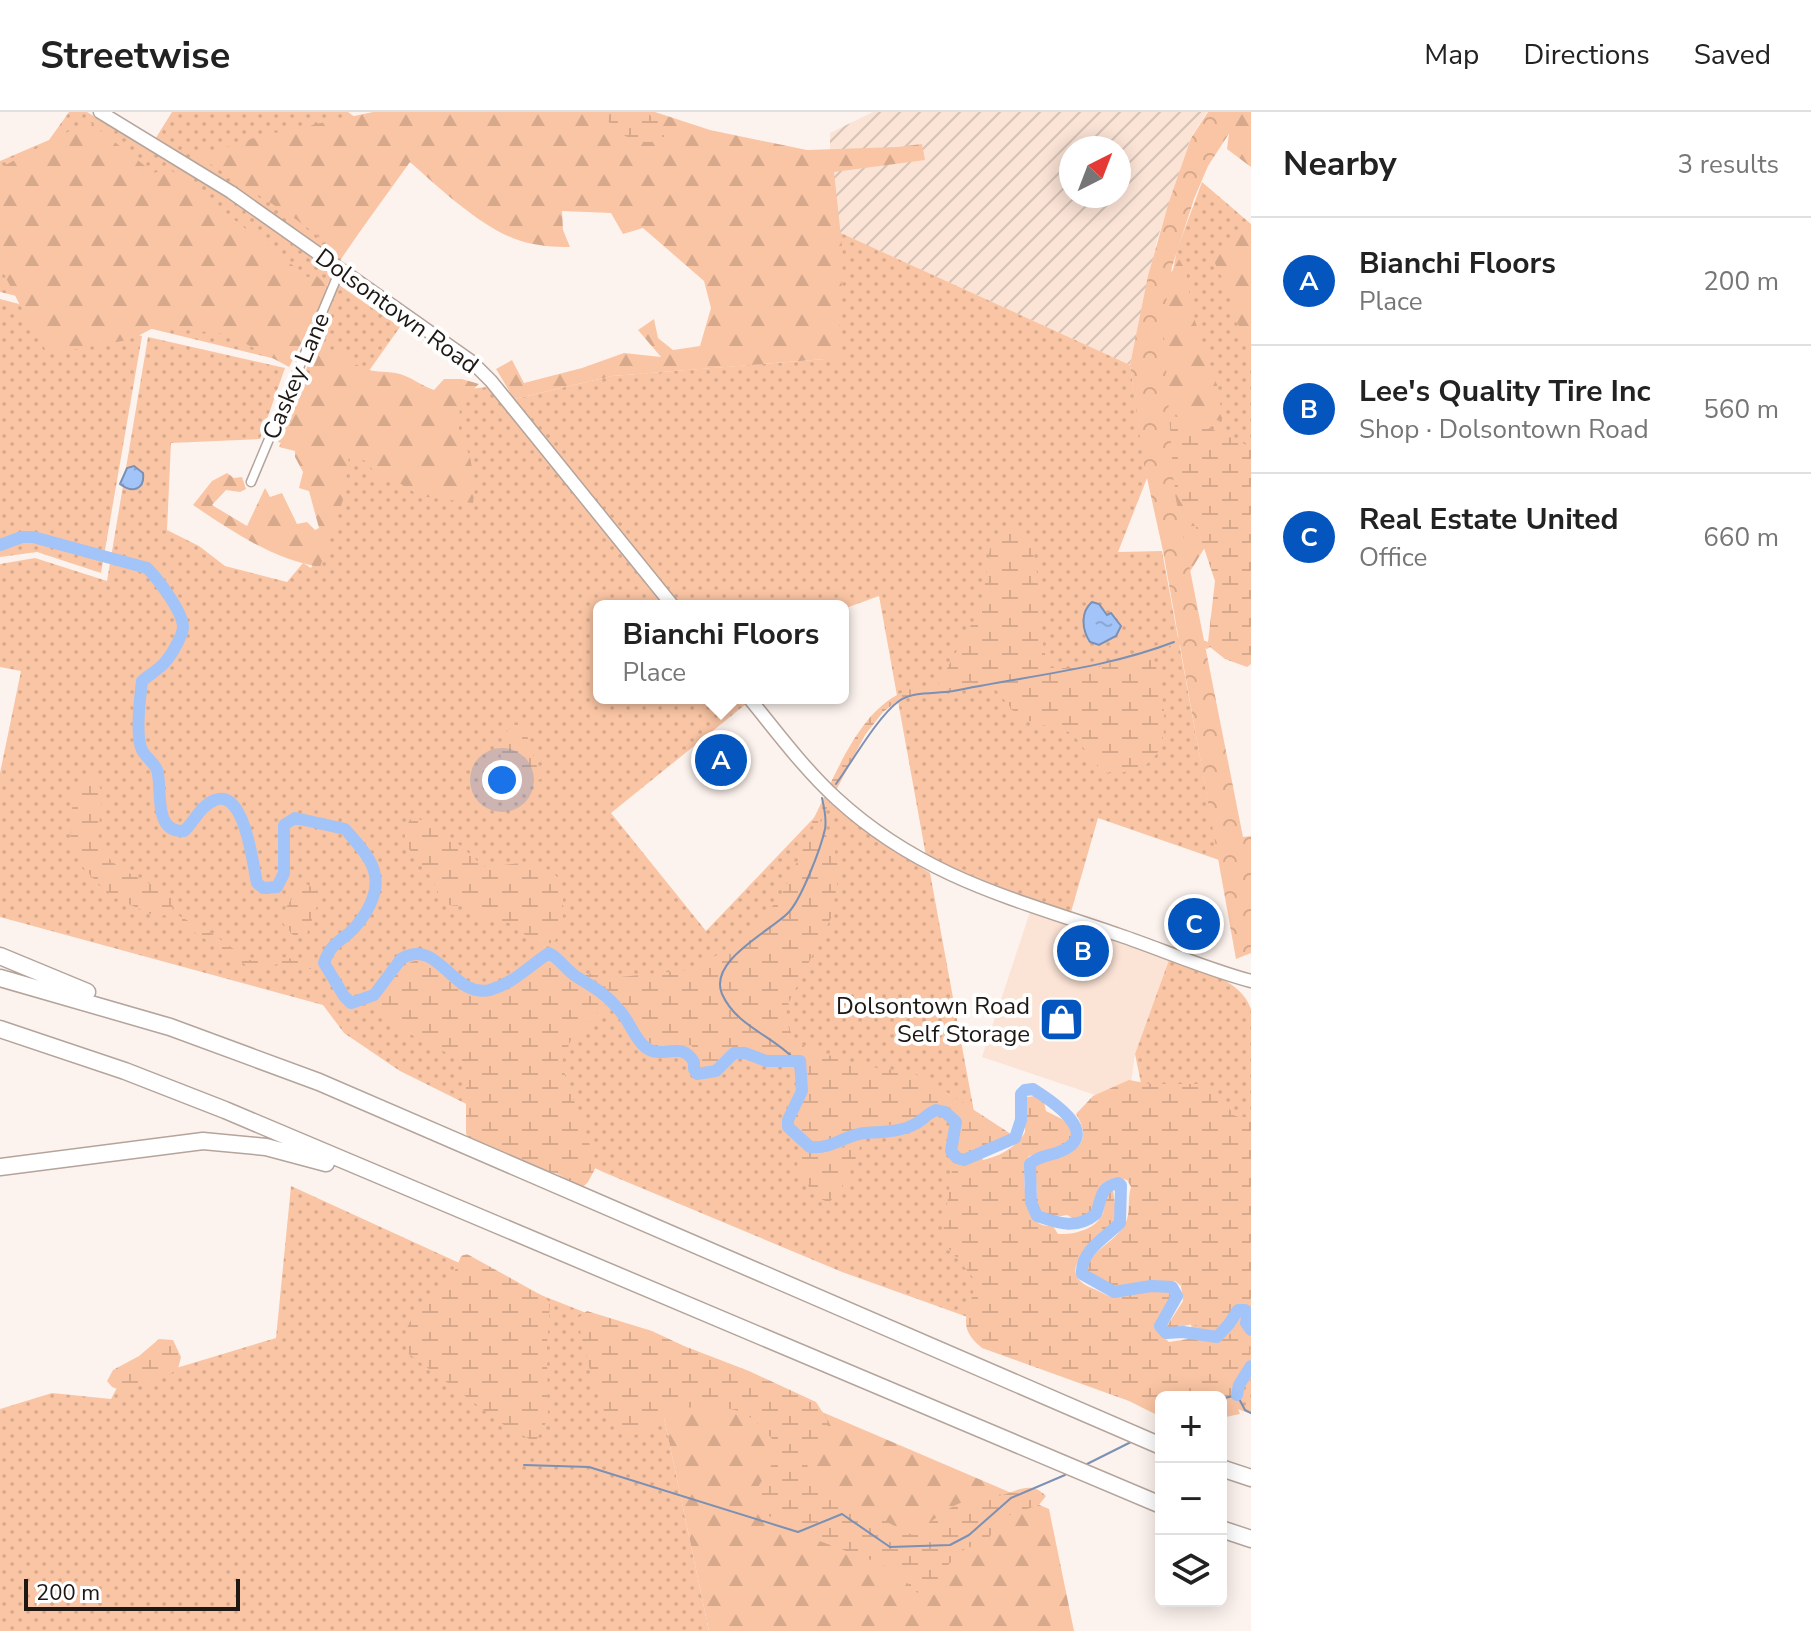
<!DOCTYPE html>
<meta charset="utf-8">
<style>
:root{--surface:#fff;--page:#f2f2f2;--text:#222;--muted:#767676;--line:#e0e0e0;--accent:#0555bf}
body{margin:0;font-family:"Nunito Sans",sans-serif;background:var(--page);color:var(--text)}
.controls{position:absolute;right:24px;bottom:24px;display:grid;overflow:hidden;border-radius:12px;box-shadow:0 4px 20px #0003}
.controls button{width:72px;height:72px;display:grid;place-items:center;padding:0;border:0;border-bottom:2px solid var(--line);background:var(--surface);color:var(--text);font:40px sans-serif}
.compass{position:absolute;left:1059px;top:24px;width:72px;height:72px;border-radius:50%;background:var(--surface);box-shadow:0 4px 20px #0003;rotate:42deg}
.scale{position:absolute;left:24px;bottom:20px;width:216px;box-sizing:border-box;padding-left:8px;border:4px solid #1e1815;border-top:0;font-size:22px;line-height:28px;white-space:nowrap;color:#1e1815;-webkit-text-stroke:6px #fff;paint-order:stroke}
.you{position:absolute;left:502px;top:668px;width:28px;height:28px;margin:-20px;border:6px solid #fff;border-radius:50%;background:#1a73e8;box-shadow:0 0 0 12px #1a73e833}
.badge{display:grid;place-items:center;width:52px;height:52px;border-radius:50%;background:var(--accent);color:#fff;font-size:26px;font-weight:700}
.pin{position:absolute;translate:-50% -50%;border:4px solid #fff;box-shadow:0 2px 8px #0006}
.popup{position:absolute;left:593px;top:488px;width:256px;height:104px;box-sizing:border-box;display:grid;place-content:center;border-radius:12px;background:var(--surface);filter:drop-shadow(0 2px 6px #0005);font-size:26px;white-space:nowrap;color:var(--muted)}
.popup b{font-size:30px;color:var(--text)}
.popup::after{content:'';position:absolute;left:50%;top:100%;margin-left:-16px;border:16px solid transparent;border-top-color:var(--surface)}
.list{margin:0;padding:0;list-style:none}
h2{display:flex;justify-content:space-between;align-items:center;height:104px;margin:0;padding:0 32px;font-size:34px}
h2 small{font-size:26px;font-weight:400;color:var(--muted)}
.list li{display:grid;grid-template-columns:52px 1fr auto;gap:24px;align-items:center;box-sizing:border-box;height:128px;padding:0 32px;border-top:2px solid var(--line)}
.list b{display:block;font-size:30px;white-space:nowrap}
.list p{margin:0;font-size:26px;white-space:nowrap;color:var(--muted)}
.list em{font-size:26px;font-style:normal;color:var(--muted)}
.icon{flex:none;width:44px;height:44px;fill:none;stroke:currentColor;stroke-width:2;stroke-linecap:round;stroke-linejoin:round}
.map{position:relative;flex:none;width:1251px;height:1519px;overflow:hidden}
header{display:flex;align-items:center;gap:48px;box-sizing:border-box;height:112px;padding:0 40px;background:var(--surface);border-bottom:2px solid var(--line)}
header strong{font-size:38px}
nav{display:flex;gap:44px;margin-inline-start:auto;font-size:28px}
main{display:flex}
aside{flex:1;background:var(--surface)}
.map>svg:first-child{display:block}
.built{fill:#fbe3d5}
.industrial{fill:url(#industrial-furrows);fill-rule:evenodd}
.grass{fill:url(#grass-dots)}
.forest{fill:url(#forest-firs)}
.wetland{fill:url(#wetland-marsh)}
.park{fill:url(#park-crowns)}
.water{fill:url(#water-ripples);stroke:#7a90b4;stroke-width:2}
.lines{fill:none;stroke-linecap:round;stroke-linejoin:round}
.stream{stroke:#7a90b4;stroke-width:2}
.river{stroke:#a2c4f8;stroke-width:12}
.street-casing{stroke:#b4a49b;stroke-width:11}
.secondary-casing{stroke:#b4a49b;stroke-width:15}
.highway-casing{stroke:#b4a49b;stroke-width:19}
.street{stroke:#fff;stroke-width:8}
.secondary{stroke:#fff;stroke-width:12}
.highway{stroke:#fff;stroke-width:16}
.labels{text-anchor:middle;stroke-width:8;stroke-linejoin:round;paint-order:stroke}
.street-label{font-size:24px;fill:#1e1815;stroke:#fff}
.poi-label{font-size:24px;fill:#1e1815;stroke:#fff;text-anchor:end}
</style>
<header>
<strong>Streetwise</strong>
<nav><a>Map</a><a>Directions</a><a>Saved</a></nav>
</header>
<main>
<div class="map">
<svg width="1251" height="1519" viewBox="0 0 1251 1519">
<defs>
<pattern id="industrial-furrows" width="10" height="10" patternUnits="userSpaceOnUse" patternTransform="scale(2)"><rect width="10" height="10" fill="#fbe3d5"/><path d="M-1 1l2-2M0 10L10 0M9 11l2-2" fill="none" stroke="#d7c2b6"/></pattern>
<pattern id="grass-dots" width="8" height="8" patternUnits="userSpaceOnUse" patternTransform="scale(2)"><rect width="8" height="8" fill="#fac5a4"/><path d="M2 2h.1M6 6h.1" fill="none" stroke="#d6a88c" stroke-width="1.8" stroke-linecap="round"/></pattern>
<pattern id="forest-firs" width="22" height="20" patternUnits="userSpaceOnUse" patternTransform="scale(2)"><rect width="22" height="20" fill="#fac5a4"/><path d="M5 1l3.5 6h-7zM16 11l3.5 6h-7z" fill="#d6a88c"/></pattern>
<pattern id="wetland-marsh" width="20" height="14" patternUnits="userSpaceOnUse" patternTransform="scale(2)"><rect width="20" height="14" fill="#fac5a4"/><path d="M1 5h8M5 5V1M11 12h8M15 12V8" fill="none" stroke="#d6a88c"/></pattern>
<pattern id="park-crowns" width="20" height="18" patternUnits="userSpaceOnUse" patternTransform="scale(2)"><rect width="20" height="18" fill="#fac5a4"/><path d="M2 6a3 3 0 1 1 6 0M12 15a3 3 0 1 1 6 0" fill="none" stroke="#d6a88c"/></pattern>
<pattern id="water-ripples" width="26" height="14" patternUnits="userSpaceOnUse" patternTransform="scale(2)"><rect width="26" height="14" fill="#a2c4f8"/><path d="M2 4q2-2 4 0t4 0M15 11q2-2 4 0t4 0" fill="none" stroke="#8ba8d4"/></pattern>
</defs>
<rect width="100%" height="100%" fill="#fdf3ee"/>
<path class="built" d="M1030 800 1169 848 1135 942 1128 994 982 945Z"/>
<path class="industrial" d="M873 0H1207L1191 25 1157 128 1130 253 830 116V21ZM1071 36H1119V84H1071Z"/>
<path class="grass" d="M69 0H87L149 37 172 0H348L410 46 339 150 288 250 0 180V49L49 28Z
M1202 70 1251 112V495L1223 511 1182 209H1163L1177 138Z
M830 116 1130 253 1147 366 1118 440 1162 439 1219 748 1098 706 1071 800 997 774 926 744 879 484 843 497V494H681L514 287 612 264 825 247Z
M339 173 400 215 325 321 436 280 488 275 664 494H599V586H741L746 592 611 701 706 819 829 690 885 733 930 761 1015 1222 842 1160 603 1060 400 959 344 921 323 893 0 805V661L21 559 0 555V452L35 446 107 469 148 225 285 256 260 327 171 331 167 418 199 434 225 454 287 470 303 451 311 456 325 426 338 348 278 330Z
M0 187 142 224 101 461 37 440 0 445Z
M1169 848C1197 858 1240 865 1251 897V1302L1221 1291V1285H1206L1135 942Z
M291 1074 455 1149 647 1225 709 1519H0V1297L52 1281 111 1287 126 1259 153 1263 276 1226Z"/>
<path class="forest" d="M373 0H655L710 18 807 38 898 35 922 32 925 48 834 60 843 144 838 246 612 264 514 287 496 257 512 248 524 271 582 256 624 241 661 245 638 218 654 207 658 226 673 238 700 234 711 196 704 169 643 116 623 122 611 101 562 99 563 118 570 135C554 135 537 134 521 129 484 118 439 76 410 50L343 143 297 108 198 44 265 23Z
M1230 0H1251V55L1227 37 1231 6Z
M88 9 154 61 168 56 300 159 299 167 316 163 329 176 289 255 228 222 155 215 138 224 122 229 48 242 25 203 0 154V56Z
M1251 115V252L1226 174 1213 147 1235 122Z
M1183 141 1193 203 1219 279 1222 307 1197 313 1215 419 1186 466 1173 408 1157 215 1166 169Z
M330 237C341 241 347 247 357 253 371 262 385 258 400 262 411 265 422 274 434 278L444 267H462L479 272 460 290 459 318 470 345 475 372 473 391 420 384 401 372 380 368 366 349 349 344 344 385 320 455C274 448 233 420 193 393L212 369 227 361 234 366 242 365 246 377 240 380 226 378 212 393 247 414 265 376 270 385 282 381 297 412 307 410 315 418 319 416 309 379 299 376 303 360 295 345V339L279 335 320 240Z
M647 1225 1049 1397 1074 1519H709Z"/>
<path class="wetland" d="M611 0H646L663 14 664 25C648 38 616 24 607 7Z
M1165 302 1194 309 1251 335V552L1247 555 1225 547 1210 535 1207 537C1185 529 1173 533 1153 542 1161 577 1182 646 1133 658 1122 661 1113 662 1102 660L1072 621 1019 606 992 573 915 583 895 591 883 600 865 623 818 713 834 734 839 762 831 806 789 890 785 907 793 925 806 936 863 954 908 960 925 966 1014 1024 965 1044 958 1042 956 1028 962 1011 949 995 936 993 911 1011 886 1013 875 1019C852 1013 837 1033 812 1032L797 1023 790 1010 803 991 811 969 800 946 764 945 737 936C720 943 720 957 701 958L696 939 691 933 655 934 646 930 627 899 607 880 605 873 584 863 594 861 620 865 689 858 719 842 750 818 780 786 814 714 812 710C833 669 857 601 901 581 912 575 925 575 938 573L982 493 991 429 1005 415C1045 423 1036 481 1040 511 1041 526 1045 541 1048 556H1097L1182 524H1192L1208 530 1215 469 1199 421 1177 383 1164 334Z
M516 612 524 614 541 667 526 671C499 661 489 628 516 612Z
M92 665C114 682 91 712 101 735 113 760 146 766 167 782L173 789 172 800 214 823 249 848 282 845 325 853 330 860 281 852 249 855 167 803 155 804 111 784 85 758 70 732 73 683Z
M412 705C443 713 461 736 485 755 502 754 526 748 541 754 547 756 558 764 560 769 565 781 566 828 550 831 530 835 527 821 513 813 503 808 493 810 483 810 478 806 474 799 469 796 462 792 452 796 445 791 437 786 437 777 433 769 422 748 391 732 412 705Z
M303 770 316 778 320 786 305 827 294 824 281 809 283 800Z
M551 847 578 873 608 890 571 928 561 952 597 1053 588 1070 582 1076 556 1061 492 1053 471 1033 466 1021V962C459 938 409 926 388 909 382 903 378 895 374 887 384 877 397 857 409 851 437 838 448 880 473 883 487 885 503 880 516 874 528 869 539 855 551 847Z
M1129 968 1151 972H1199L1218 983 1235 1004 1251 1006V1194L1239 1192C1225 1200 1227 1213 1215 1220L1193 1212 1170 1217 1167 1214 1183 1189 1181 1174 1175 1169 1138 1170 1122 1177 1112 1176 1088 1164 1086 1159C1090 1137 1115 1131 1125 1112 1131 1102 1127 1086 1131 1075L1127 1068C1102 1060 1097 1080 1093 1098L1078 1109 1067 1103C1058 1105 1047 1105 1039 1101 1033 1085 1041 1075 1032 1058L1036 1052C1064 1044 1098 1038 1076 1002L1093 984Z
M1035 984 1044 990 1046 999 1072 1012 1074 1025 1065 1034 1029 1044C1021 1058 1023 1103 1040 1112 1044 1114 1049 1114 1053 1114L1058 1122C1074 1123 1097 1117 1103 1101 1106 1090 1104 1086 1113 1077L1117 1108C1100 1125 1048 1160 1094 1177 1102 1180 1108 1186 1117 1185 1123 1185 1129 1182 1136 1181 1148 1179 1162 1179 1174 1181 1170 1205 1140 1204 1169 1230L1194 1226 1217 1231 1240 1215 1249 1219 1251 1248C1235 1264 1231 1281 1240 1302L1221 1306V1285H1161V1305L1129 1289 982 1236C952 1212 973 1198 975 1168L946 1133 943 1121 953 1050C978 1053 1012 1044 1025 1020L1024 991 1027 985Z
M856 1030H862C853 1051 847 1076 829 1090 812 1086 805 1068 797 1053L803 1037C822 1045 838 1039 856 1030Z
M467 1142 541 1183 550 1190 547 1235 548 1307 535 1330 504 1313 409 1242C394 1210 427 1194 445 1173 453 1164 457 1155 461 1144Z
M587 1199 652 1219 684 1234 749 1259 816 1290 827 1307 828 1318 808 1345 807 1364 811 1370 908 1421 913 1423C930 1411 948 1394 968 1388 977 1384 989 1387 999 1384 1018 1379 1031 1368 1046 1384L1039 1393 1003 1405 988 1427 963 1438 948 1453 935 1482 925 1487C914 1479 904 1466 892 1458 865 1440 756 1418 754 1382L781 1337C769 1324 757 1307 741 1300 724 1293 684 1293 669 1301 650 1311 633 1339 612 1312 595 1291 585 1234 577 1207Z
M159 1227 173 1228 181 1245 178 1257 165 1265 123 1279 112 1275 107 1269 113 1258 139 1244Z"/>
<path class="park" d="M1208 0H1243L1208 54 1194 87 1172 155 1163 209 1174 377 1243 725 1251 724V841L1236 847 1163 439 1143 348 1130 253 1148 164 1168 93 1191 26Z"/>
<path class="water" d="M134 354 143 361C145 377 133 382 120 372L127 356Z
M1092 490 1099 492 1107 503 1111 501 1121 514 1116 524 1099 533 1090 530C1082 518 1080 500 1092 490Z"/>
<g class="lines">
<path class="stream" d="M836 672C852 650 878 604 899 589 913 579 936 582 953 579 1026 564 1104 557 1174 530
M794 947C772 923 737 915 722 882 708 849 769 820 788 801 801 788 821 736 825 717 827 706 824 696 822 686
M1221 1287 1237 1283 1245 1298 1251 1301
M1087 1352 1133 1329
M524 1353 589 1355 798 1420 842 1402 890 1435 950 1433 969 1423 1011 1386 1065 1363"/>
<path class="river" d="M0 433 22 425H33L147 456C158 467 183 500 183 515 183 523 172 542 166 549 160 557 150 562 142 569 140 585 135 624 142 638 145 645 154 650 157 658 163 676 152 721 184 719 194 710 201 693 215 688 245 676 253 754 257 771L263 776 277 775 284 761V713L295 706 345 717C355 729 370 744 374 759 381 781 364 808 348 822 336 831 329 836 324 851L344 884 351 891 374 883 401 847C439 824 452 887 490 878 514 871 529 854 549 841 560 847 566 858 577 865 596 877 605 881 620 899 630 910 634 926 645 935 663 949 680 927 694 950V957L697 962 716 959 734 941H745L766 949H800L802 979 788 1008V1015L810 1035C834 1037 844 1023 865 1021 880 1020 902 1020 915 1012 923 1008 928 1001 936 998L945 1000 956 1010 951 1039 957 1046 964 1048 1015 1026 1021 1008V982L1025 978 1033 977C1052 989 1104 1023 1059 1040 1049 1044 1038 1044 1030 1052L1031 1090 1037 1104C1058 1111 1076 1118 1096 1102 1102 1087 1099 1075 1118 1071L1121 1073 1120 1111C1106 1125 1080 1139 1082 1162L1114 1180 1151 1174 1172 1175 1177 1184 1160 1214 1166 1221 1183 1220 1217 1225 1229 1212 1238 1198H1245L1248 1200 1246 1211 1251 1218
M1237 1283 1239 1273 1251 1254"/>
<defs>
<path id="street" d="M251 370 340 158"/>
<path id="secondary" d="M100 0 231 80 472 250 491 269 673 494
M749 586C777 620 804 657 837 687 922 765 1014 787 1119 823 1163 838 1206 857 1251 869"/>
<path id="highway" d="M0 844 87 880
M0 866 170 915 319 970 1161 1334
M0 917 125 959 225 998 1161 1393
M0 1055 203 1029 266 1035 326 1051
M1221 1356 1251 1366
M1221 1417 1251 1427"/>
</defs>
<use href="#street" class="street-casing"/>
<use href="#secondary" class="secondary-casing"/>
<use href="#highway" class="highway-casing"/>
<use href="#street" class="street"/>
<use href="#secondary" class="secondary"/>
<use href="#highway" class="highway"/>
</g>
<defs>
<symbol id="shop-square" viewBox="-11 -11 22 22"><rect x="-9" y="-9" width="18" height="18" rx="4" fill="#0555bf" stroke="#fff"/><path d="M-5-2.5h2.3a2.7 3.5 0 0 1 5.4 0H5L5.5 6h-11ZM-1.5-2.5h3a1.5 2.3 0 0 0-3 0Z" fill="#fff"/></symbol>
</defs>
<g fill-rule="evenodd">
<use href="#shop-square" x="1036" y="882" width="51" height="51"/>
</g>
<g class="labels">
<g class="street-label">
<text transform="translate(397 199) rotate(36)" y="8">Dolsontown Road</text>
<text transform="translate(296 264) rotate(-67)" y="8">Caskey Lane</text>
</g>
<g class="poi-label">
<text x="1030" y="902">Dolsontown Road<tspan x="1030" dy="28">Self Storage</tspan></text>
</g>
</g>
</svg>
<div class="controls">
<button>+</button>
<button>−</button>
<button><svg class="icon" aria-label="layers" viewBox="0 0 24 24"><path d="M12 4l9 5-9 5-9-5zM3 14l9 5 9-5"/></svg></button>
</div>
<svg class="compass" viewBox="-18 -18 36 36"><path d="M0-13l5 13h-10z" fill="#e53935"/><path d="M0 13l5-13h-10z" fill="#767676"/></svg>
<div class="scale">200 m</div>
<div class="you"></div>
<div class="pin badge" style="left:721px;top:648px">A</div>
<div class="popup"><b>Bianchi Floors</b>Place</div>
<div class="pin badge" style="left:1083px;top:839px">B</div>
<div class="pin badge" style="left:1194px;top:812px">C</div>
</div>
<aside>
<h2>Nearby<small>3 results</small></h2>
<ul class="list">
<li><span class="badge">A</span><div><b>Bianchi Floors</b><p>Place</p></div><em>200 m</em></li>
<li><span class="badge">B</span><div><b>Lee's Quality Tire Inc</b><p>Shop · Dolsontown Road</p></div><em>560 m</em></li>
<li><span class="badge">C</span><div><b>Real Estate United</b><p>Office</p></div><em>660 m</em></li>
</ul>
</aside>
</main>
